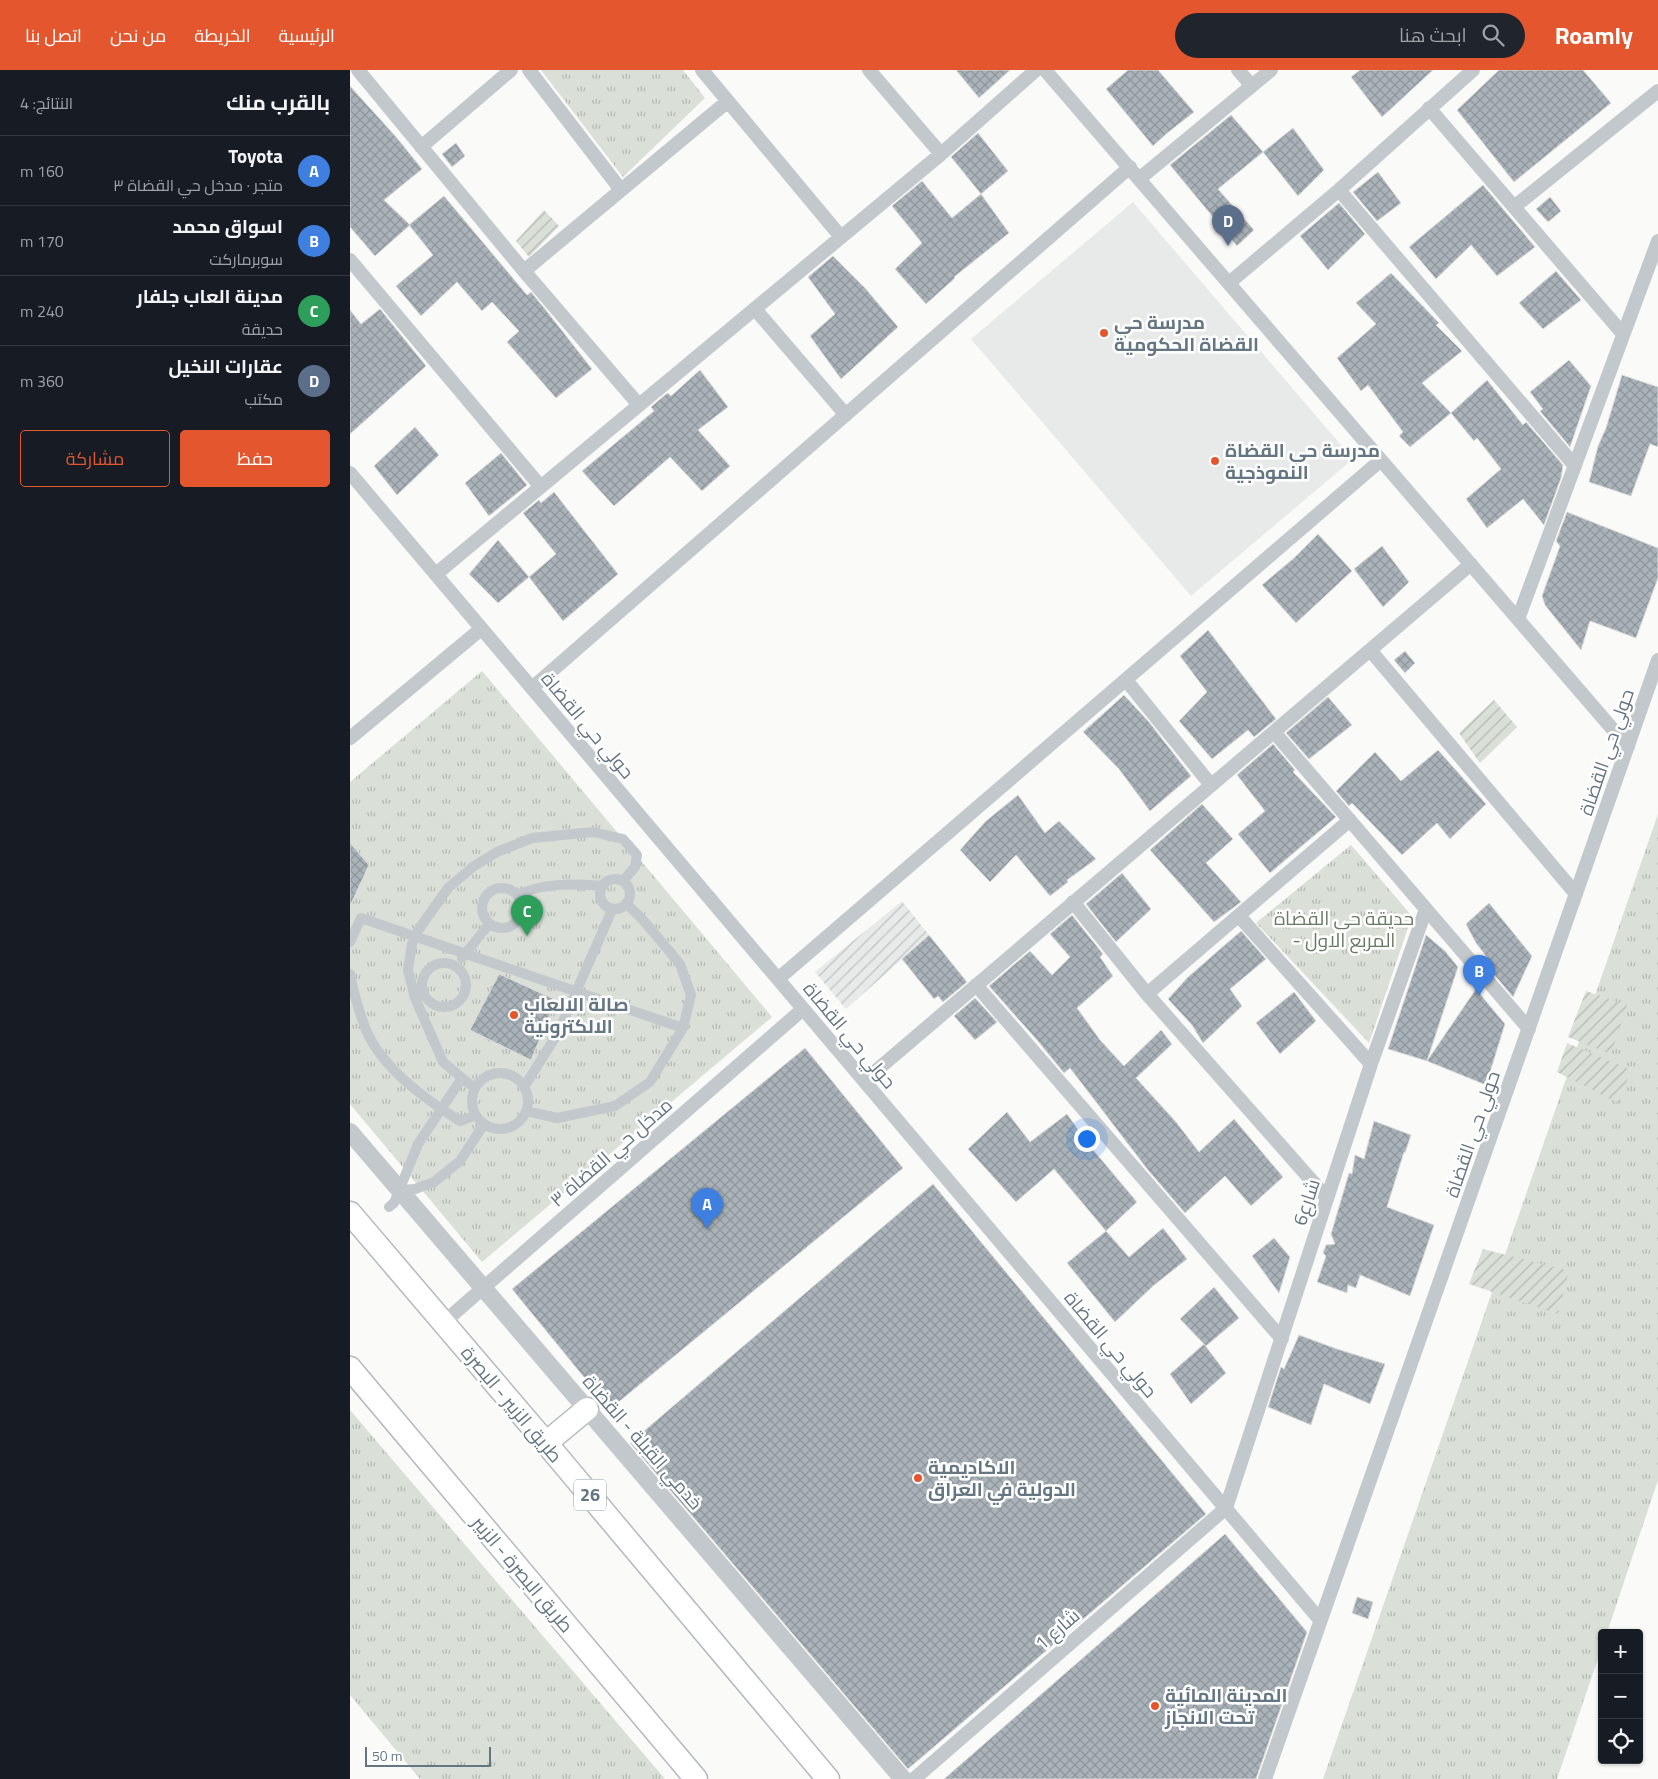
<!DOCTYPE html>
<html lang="ar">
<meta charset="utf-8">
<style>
:root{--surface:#171b24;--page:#20242c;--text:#f1f3f6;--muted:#9ea1a6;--line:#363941;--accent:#e4572e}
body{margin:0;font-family:"Titillium Web",Cairo,sans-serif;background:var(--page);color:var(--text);direction:rtl}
.controls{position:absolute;right:15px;bottom:15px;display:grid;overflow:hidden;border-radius:5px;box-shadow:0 1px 4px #0004}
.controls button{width:45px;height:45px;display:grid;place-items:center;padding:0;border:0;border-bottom:1px solid var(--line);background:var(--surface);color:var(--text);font:25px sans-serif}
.scale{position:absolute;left:15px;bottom:12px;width:126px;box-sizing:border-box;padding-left:5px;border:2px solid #657683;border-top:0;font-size:14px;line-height:18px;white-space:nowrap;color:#657683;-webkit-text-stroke:4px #fff;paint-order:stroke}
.you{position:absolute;left:736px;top:1068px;width:18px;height:18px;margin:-12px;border:4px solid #fff;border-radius:50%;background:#1a73e8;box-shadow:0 0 0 8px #1a73e833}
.badge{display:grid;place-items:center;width:32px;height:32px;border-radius:50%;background:var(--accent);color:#fff;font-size:16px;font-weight:700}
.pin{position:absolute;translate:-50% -41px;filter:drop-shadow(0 1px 2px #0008)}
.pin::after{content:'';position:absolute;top:26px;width:18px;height:15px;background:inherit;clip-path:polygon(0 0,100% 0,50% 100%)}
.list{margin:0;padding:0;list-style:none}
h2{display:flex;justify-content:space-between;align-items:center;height:65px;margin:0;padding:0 20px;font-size:21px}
h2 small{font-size:16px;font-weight:400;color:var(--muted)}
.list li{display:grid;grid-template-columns:32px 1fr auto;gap:15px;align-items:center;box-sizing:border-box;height:70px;padding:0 20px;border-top:1px solid var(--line)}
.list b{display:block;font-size:19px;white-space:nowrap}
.list p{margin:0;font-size:16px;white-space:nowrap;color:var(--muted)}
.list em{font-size:16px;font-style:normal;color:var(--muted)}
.actions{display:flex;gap:10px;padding:15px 20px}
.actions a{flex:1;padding:11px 0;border:1px solid var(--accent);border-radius:5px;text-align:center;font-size:18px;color:var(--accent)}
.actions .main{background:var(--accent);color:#fff}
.icon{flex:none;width:28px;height:28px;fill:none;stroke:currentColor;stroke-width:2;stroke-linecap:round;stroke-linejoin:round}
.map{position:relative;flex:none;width:1308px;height:1709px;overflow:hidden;direction:ltr}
header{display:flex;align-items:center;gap:30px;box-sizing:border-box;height:70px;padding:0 25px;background:var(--accent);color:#fff}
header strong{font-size:24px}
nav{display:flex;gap:28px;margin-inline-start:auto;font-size:18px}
.search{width:350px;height:45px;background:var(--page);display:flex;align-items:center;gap:12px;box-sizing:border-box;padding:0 18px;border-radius:28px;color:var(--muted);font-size:19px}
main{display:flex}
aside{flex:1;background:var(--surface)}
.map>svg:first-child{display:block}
.built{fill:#e8e9e9}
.industrial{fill:url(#industrial-furrows)}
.grass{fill:url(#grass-tufts)}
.garden{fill:url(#garden-furrows)}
.building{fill:url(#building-cross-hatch);stroke:#dcdcda}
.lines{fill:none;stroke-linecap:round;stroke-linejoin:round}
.trunk-casing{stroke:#b4b9bd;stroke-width:25}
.pedestrian{stroke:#c3c8cc;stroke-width:10}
.minor{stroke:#c3c8cc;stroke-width:14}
.tertiary{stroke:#c3c8cc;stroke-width:18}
.trunk{stroke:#fff;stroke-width:22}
.poi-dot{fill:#e4572e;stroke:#fff;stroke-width:2}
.labels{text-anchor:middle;stroke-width:5;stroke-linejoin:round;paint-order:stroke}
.shield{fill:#fff;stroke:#939fa8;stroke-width:1}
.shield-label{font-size:18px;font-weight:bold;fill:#657683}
.poi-label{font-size:19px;font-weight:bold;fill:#657683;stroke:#fff;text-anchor:start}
.street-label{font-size:19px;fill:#657683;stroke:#fff}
.park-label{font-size:19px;fill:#687a64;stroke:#fff}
</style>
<header>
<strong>Roamly</strong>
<div class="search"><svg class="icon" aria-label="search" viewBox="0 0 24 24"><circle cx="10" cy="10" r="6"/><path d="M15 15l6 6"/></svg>ابحث هنا</div>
<nav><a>الرئيسية</a><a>الخريطة</a><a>من نحن</a><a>اتصل بنا</a></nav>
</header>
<main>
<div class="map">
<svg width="1308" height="1709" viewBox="0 0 1308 1709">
<defs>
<pattern id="industrial-furrows" width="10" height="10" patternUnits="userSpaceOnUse" patternTransform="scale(1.25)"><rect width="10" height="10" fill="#e8e9e9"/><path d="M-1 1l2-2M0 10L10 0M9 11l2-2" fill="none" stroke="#c0c1c2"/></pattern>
<pattern id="grass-tufts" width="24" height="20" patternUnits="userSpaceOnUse" patternTransform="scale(1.25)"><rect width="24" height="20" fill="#dadfd7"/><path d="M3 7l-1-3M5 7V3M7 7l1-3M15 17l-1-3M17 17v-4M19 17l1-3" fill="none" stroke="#b4b9b4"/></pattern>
<pattern id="garden-furrows" width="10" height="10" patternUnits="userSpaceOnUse" patternTransform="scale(1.25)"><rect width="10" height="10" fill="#dadfd7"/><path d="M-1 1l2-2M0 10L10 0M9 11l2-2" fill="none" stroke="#b4b9b4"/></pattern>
<pattern id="building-cross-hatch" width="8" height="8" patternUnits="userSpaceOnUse" patternTransform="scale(1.25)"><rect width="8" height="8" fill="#aab3b9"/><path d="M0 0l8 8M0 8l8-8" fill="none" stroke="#8e969c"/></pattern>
</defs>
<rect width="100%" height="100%" fill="#fafaf8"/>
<path class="built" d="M783 132 1003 389 841 526 621 269Z"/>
<path class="industrial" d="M552 831 579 865 496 939 465 902Z"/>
<path class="grass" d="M191 0H333L355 28 273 107Z
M132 601 422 947 132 1192 0 1034V712Z
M1308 744V1410L1257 1563H1252V1577L1207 1709H973Z
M1001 775 1062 846 1019 973 906 853Z
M0 1340 315 1709H70L0 1625Z"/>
<path class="garden" d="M194 140 209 156 179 187 166 171Z
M1144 630 1167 657 1130 693 1109 663Z
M1236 921 1277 935 1261 984 1218 967Z
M1217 973 1281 1000 1268 1033 1207 1002Z
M1133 1179 1219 1201 1208 1244 1119 1214Z"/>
<path class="building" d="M606 0H660L629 28Z
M778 0H808L844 42 816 64 803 76 756 19Z
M1010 0H1083L1032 47 1001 7Z
M1149 0H1233L1261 33 1164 112 1107 40Z
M0 16 47 68 72 99 34 130 60 155 25 186 0 157Z
M881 45 913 82 868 119 904 160 887 176 820 95Z
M943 58 974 100 948 126 913 82Z
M628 63 658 101 631 124 601 87Z
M106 73 115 86 102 97 92 84Z
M1028 102 1051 133 1027 151 1003 122Z
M572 111 602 148 631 124 659 163 604 207 605 208 576 234 545 199 572 173 542 136Z
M1133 115 1185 177 1147 206 1121 175 1086 209 1059 177Z
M94 126 177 225 181 222 195 239 242 299 206 328 157 272 169 261 142 232 132 241 107 212 71 246 46 216 83 185 59 155Z
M1200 127 1211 141 1198 152 1186 139Z
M989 133 1015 164 978 200 950 166Z
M483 186 515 218 548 257 491 309 460 266 485 244 458 207Z
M1206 201 1231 230 1193 259 1169 233Z
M1041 203 1089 253 1086 255 1112 281 1072 313 1101 343 1060 377 1049 366 1053 362 1018 315 1011 321 987 288 1026 254 1006 233Z
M30 239 76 296 0 364V240L11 254Z
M1219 290 1241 316 1220 377 1190 341 1193 339 1180 322Z
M350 300 378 337 348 360 380 396 352 421 320 387 264 436 232 401 304 341 301 337 315 325 318 323 321 326Z
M1272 305 1308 317V377L1300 374 1281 426 1239 412 1248 376 1256 358Z
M1137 310 1173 355 1176 352 1213 395 1211 408 1194 455 1173 429 1137 458 1116 429 1151 399 1127 368 1124 371 1101 343Z
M65 357 89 385 47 425 24 396Z
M151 383 177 415 139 446 115 413Z
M204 422 268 504 213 551 179 507 206 484 173 443 189 430 191 433Z
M1217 442 1308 478V508L1286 568 1240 551 1231 580 1195 535 1192 526 1210 476 1206 471Z
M968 464 1002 501 946 553 912 515 944 488Z
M148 470 179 507 148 533 119 504Z
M1032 476 1059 512 1033 537 1004 499Z
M858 560 926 649 904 667 898 660 862 689 829 651 857 622 830 586Z
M1055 581 1065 593 1055 603 1044 590Z
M774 625 799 652 841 706 800 741 769 699 733 662Z
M978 627 1002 655 959 689 936 663Z
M923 674 945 700 943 702 986 747 920 803 888 764 915 741 887 705Z
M1088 680 1136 734 1100 769 1087 753 1052 785 1002 733 999 736 986 721 1025 682 1051 711Z
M668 725 695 763 709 751 746 789 717 810 718 812 700 826 666 785 640 812 610 780 636 751Z
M852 734 883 769 856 793 891 832 864 852 800 780Z
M0 773 19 795 0 836Z
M772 803 801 839 766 872 736 834Z
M1139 833 1182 886 1163 927 1142 902 1140 898 1142 894 1126 873 1116 854Z
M722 845 753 884 750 887 763 906 727 938 750 970 774 996 811 960 822 974 786 1008 826 1052 849 1082 884 1049 933 1107 901 1136 875 1106 835 1143 798 1100 720 998 714 1003 687 970 639 916 680 881 702 905 720 887 700 864Z
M891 861 916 889 880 919 892 936 853 973 842 955 818 929 838 907Z
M579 865 617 912 593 932 588 926 584 929 552 889Z
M1076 865 1095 881 1108 897 1077 991 1038 979Z
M149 904 206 930 181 990 120 960Z
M1126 919 1155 954 1136 1015 1077 991Z
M944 922 966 951 930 984 906 953Z
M625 928 647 952 625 970 604 946Z
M455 978 553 1098 260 1339 162 1219Z
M657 1042 680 1072 717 1044 739 1075 787 1132 756 1161 704 1099 666 1132 618 1079Z
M1024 1051 1061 1065 1055 1083 1054 1082 1037 1137 1084 1155 1060 1226 1010 1205 1006 1218 998 1215 997 1223 967 1212 976 1186 973 1183 976 1175 985 1174 981 1164 999 1103 1002 1104 1005 1085 1014 1089Z
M583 1114 856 1444 558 1699 280 1373Z
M813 1158 837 1189 803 1216 765 1252 717 1193 756 1161 779 1187Z
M924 1168 940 1187 929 1223 902 1186Z
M864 1217 889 1248 856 1276 830 1249Z
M949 1265 987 1279 1035 1294 1020 1334 974 1314 961 1355 918 1337 931 1297 934 1299Z
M854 1274 876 1303 841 1334 820 1304Z
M875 1464 957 1562 906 1709H594Z
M1007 1527 1023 1532 1018 1549 1002 1543Z"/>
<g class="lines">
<defs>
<path id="trunk" d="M0 1143 196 1373 478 1709
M0 1298 346 1709
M196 1373 237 1339"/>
</defs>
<use href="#trunk" class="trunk-casing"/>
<path class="pedestrian" d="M250 824a15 15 0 1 1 30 0a15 15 0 1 1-30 0Z
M132 838a20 20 0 1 1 40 0a20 20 0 1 1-40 0Z
M168 825C194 812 224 814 252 816
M0 872 11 848 333 958
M112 888 139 854
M72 915a22 22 0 1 1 44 0a22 22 0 1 1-44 0Z
M0 904C4 923 9 942 16 960 33 999 75 1029 110 1051L126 1045
M122 1031a28 28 0 1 1 56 0a28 28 0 1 1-56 0Z
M112 1008 93 992 65 928 58 900 62 874 69 859 98 818 124 796 147 782 182 768 243 762 273 769 287 785 285 797 273 811
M174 1017 208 963 262 840
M176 1041 207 1048 265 1036 300 1012 333 958 341 925 330 894 293 850 277 834
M49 1120 65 1119 84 1112 110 1091 134 1054
M39 1137 44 1133 68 1074 112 1008 125 1018"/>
<path class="minor" d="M8 0 174 201 289 335
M179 0 271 120
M352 0 491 167
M519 0 591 84
M695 0 1278 677
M888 0 902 16
M1079 38 1273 264
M71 77 161 0
M789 109 921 0
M989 120 1225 396
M1164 137 1308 21
M0 190 191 417
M174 201 378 31
M879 213 989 120 1123 0
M405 239 496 345
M0 403 970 1550
M86 504 591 84 686 0
M1168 549 1308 171
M1020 580 1226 824
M776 610 861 715
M182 618 780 97
M924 662 1179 959
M0 668 131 559
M723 832 797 924 977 1128
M889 846 1021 994
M428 909 1031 390
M626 915 932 1269
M797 924 1000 750
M514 1011 1121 494
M93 1253 453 939
M564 1709 876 1438 1021 994 1076 839
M915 1709 1308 590"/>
<path class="tertiary" d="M0 1062 553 1709"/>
<use href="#trunk" class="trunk"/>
</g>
<g class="poi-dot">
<circle cx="754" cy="263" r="5"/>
<circle cx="865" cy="391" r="5"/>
<circle cx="164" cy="945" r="5"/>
<circle cx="568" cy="1408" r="5"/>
<circle cx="805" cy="1636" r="5"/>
</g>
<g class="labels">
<rect class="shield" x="224" y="1409.5" width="32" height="31" rx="4"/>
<g class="shield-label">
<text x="240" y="1431">26</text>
</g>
<g class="poi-label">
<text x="764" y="259">مدرسة حي<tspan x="764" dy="22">القضاة الحكومية</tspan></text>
<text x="875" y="387">مدرسة حي القضاة<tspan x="875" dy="22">النموذجية</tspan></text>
<text x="174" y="941">صالة الالعاب<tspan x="174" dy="22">الالكترونية</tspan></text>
<text x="578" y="1404">الاكاديمية<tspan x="578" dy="22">الدولية في العراق</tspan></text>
<text x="815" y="1632">المدينة المائية<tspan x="815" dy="22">تحت الانجاز</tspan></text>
</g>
<g class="street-label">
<text transform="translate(238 655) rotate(50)" y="7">حولي حي القضاة</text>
<text transform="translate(1256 682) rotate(-71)" y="7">حولي حي القضاة</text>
<text transform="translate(500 965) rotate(50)" y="7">حولي حي القضاة</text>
<text transform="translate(1122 1064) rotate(-71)" y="7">حولي حي القضاة</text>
<text transform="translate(261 1082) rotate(-41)" y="7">مدخل حي القضاة ٣</text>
<text transform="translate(956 1132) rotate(-72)" y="7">شارع6</text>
<text transform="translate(761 1274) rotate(50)" y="7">حولي حي القضاة</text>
<text transform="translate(162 1334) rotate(50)" y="7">طريق الزبير - البصرة</text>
<text transform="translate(293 1372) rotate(49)" y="7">خدمي القبلة - القضاة</text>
<text transform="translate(173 1504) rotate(50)" y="7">طريق البصرة - الزبير</text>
<text transform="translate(707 1559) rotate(-41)" y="7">شارع 1</text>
</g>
<g class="park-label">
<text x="994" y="855">حديقة حي القضاة<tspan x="994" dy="22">- المربع الاول</tspan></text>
</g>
</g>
</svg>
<div class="controls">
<button>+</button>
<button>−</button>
<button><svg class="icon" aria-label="locate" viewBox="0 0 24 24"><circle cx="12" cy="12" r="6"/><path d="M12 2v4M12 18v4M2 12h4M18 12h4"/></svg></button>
</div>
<div class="scale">50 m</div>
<div class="you"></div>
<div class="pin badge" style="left:357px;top:1159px;background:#3f7fe0">A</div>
<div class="pin badge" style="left:1129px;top:926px;background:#3f7fe0">B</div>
<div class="pin badge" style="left:177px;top:866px;background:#2e9e5b">C</div>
<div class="pin badge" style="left:878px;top:176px;background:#5c6f8a">D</div>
</div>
<aside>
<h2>بالقرب منك<small>النتائج: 4</small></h2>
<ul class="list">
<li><span class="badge" style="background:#3f7fe0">A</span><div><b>Toyota</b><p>متجر · مدخل حي القضاة ٣</p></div><em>160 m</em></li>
<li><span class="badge" style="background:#3f7fe0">B</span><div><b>اسواق محمد</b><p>سوبرماركت</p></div><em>170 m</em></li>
<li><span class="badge" style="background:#2e9e5b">C</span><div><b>مدينة العاب جلفار</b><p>حديقة</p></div><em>240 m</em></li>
<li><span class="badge" style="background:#5c6f8a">D</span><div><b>عقارات النخيل</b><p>مكتب</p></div><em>360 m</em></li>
</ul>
<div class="actions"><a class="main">حفظ</a><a>مشاركة</a></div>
</aside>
</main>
